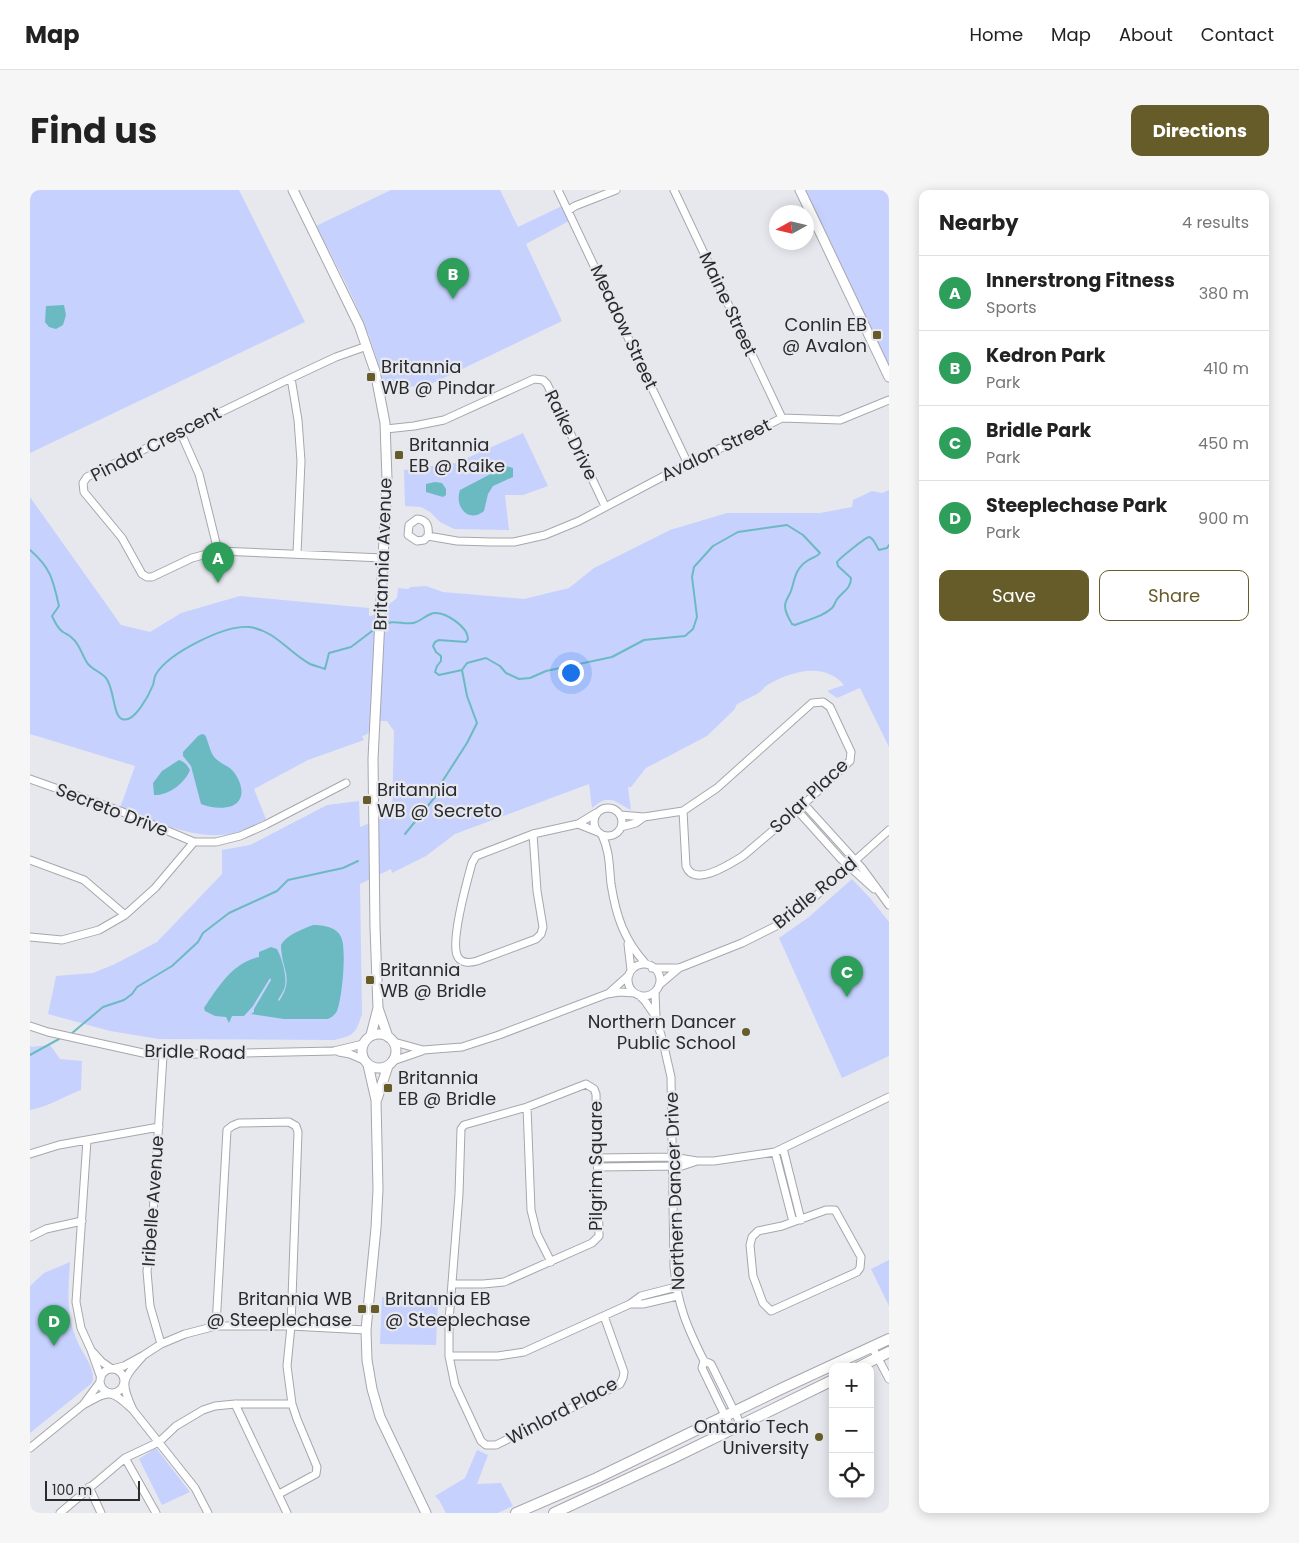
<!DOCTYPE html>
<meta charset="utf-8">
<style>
:root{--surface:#fff;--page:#f6f6f6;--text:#222;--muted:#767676;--line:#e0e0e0;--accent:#665c29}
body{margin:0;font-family:Poppins,sans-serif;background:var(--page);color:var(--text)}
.controls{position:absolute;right:15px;bottom:15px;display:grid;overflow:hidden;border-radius:10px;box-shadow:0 2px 12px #0003}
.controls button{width:45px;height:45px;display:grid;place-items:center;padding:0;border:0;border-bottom:1px solid var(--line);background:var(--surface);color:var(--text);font:25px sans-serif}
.compass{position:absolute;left:739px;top:15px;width:45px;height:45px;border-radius:50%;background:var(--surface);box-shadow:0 2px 12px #0003;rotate:262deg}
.scale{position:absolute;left:15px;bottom:12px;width:95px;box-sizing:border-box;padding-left:5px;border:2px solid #2a2b2d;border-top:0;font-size:14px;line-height:18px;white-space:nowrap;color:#2a2b2d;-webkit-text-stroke:4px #e7e8ee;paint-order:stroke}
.you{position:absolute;left:540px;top:482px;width:18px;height:18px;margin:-12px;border:4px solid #fff;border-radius:50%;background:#1a73e8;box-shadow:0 0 0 8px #1a73e833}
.badge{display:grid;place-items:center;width:32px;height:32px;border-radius:50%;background:var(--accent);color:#fff;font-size:16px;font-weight:700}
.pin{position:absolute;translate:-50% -41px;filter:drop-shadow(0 1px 2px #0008)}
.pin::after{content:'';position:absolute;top:26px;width:18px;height:15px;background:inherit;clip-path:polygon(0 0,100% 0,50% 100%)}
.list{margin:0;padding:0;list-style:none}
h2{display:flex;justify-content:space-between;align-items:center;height:65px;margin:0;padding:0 20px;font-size:21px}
h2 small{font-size:16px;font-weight:400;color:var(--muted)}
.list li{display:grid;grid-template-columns:32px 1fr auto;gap:15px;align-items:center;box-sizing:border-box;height:75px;padding:0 20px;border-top:1px solid var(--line)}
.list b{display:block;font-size:19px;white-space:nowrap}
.list p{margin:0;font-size:16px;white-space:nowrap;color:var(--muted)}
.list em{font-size:16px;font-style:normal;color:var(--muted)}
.actions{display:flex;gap:10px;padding:15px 20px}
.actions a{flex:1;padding:11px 0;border:1px solid var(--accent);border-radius:10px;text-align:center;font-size:18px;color:var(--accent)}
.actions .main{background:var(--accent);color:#fff}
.icon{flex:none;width:28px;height:28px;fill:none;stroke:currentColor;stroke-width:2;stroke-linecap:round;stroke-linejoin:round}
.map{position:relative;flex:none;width:859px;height:1323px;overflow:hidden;border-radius:10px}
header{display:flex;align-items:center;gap:30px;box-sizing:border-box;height:70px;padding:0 25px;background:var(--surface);border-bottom:1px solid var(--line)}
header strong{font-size:24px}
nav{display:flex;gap:28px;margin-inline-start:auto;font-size:18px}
.intro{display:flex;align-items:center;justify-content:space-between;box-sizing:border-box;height:120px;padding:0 30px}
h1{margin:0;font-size:35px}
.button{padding:12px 22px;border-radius:10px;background:var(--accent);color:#fff;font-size:18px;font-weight:700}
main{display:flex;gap:30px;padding:0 30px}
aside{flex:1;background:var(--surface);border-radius:10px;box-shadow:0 2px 12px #0003}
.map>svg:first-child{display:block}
.green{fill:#c6d1fe}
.water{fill:#6cbac1}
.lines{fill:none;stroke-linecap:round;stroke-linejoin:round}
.stream{stroke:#6cbac1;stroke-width:2}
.minor-casing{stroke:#a6a7ad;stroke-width:9}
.tertiary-casing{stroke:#a6a7ad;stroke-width:11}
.secondary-casing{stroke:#a6a7ad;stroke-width:12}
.minor{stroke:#fff;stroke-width:7}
.tertiary{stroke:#fff;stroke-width:9}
.secondary{stroke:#fff;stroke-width:10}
.poi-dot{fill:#665c29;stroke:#e7e8ee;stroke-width:2}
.labels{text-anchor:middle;stroke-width:4.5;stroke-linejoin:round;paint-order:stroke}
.street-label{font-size:18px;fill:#2a2b2d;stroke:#e7e8ee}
.poi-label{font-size:18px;fill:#2a2b2d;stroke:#e7e8ee;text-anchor:start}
</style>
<header>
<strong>Map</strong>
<nav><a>Home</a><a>Map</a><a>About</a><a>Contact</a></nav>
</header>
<div class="intro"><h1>Find us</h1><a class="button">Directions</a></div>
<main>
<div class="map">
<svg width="859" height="1323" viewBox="0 0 859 1323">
<rect width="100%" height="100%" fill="#e7e8ee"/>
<path class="green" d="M0 0H209L275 132 0 263Z
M361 0H470L488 37 532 16 539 31 496 54 532 131 399 195 355 199C342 140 314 89 286 36Z
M771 0H859V188Z
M493 243 518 296 493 305H475L479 340 424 339 410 332 400 322 391 317 375 316 374 280 426 273Z
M859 300V557L830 498 807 508 797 501 814 495C794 472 763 481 739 494 734 497 731 502 727 504 720 508 713 510 706 515L705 519 677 546 616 578 601 597H598L601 620C584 611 579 603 562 618L559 594 425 644 396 666 362 683 361 679 330 694 332 824C326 843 324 846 304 850L129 849 80 841 18 824 26 786 63 783 85 774 127 752 192 684V660L220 655 297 615 329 611 330 637 362 624 364 541 357 531H349L336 545 332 546 334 550 278 570 224 599 236 629C225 635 213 641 200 644 163 650 124 631 90 618L105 576 0 544V307L91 435 120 442 151 423 210 406 339 418V426L345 425 367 408 368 398 378 399 381 397 396 396 413 402 494 409 539 398 564 378 640 340 697 323H790L822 317 823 310 842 301 852 303Z
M822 689 840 708 859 732V866L812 888 749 748 779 727Z
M0 855 1 857 20 855 30 869 52 871 51 900C34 906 18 917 0 920Z
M859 1070V1116L841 1079Z
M40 1072C38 1100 36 1127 48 1153 53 1164 67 1181 62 1193L0 1243V1096L14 1083Z
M352 1107 408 1110 406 1155 350 1154Z
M126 1258 160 1302 132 1315 109 1269Z
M447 1260 458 1265 447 1294 471 1293 483 1316 468 1323H416L409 1310 405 1306 435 1288Z"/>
<path class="water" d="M34 115 36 125 33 135 26 139 19 137 15 132 16 116Z
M476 276 483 278V287L463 296 458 304 454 321C438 334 424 316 430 300Z
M405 292 412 293 416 299V305L413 307 396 302V294Z
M172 544 175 545 176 547C179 554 180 562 185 568 190 573 196 575 201 579 211 589 218 609 202 616 193 619 180 618 171 614L161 576 153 566V562L168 546Z
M149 570C155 572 157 575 160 580 155 593 138 606 124 605L123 593 132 581Z
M283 735C293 735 307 737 311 747 317 758 312 810 307 821 305 825 302 827 298 829H254L221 824 224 822V819L241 790 240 788 223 816 214 826H202L199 833 196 827 185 826 175 821 174 818C188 797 203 772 229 767V762L241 757 247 759C252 768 257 786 255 796 254 801 250 806 248 810L249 811C265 787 251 780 251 755 256 745 273 739 283 735Z"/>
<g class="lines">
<path class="stream" d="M0 360C21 378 23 390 29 416L22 426C25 432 27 438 33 442 36 444 40 445 42 448 50 454 52 466 58 474 63 480 71 482 76 488 84 497 83 526 92 529 104 534 119 505 123 495 124 492 124 487 126 484 139 463 194 435 219 437 245 440 259 463 280 474 285 476 290 477 295 479L299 463 321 457 346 438
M352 435C365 429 372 435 383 433 390 432 397 424 404 423 416 422 438 437 438 449L436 452 409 450 405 452 403 456 406 462 411 466V471L407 476 405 482 409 485 432 480 437 473 456 468 470 476 476 483 489 489 500 488 516 481 582 467 614 450 655 446 663 439 667 427 662 387 664 377 683 356 708 342 757 335 773 345 790 363C786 368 782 367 777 371 765 379 765 389 761 401 759 406 755 411 755 416 755 422 759 429 762 434L765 435C777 430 793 427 802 418 805 415 805 411 808 408 814 401 821 398 821 388L808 376 807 372C810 368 836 347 839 347 844 348 846 356 849 360L857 358 859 355
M375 644 405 607 410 595 437 553 447 533 437 506 432 480
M41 844 73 817 94 810 102 804 107 797 142 776 168 752 173 743 199 723 247 701 258 690 313 678 328 671
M0 865 29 849"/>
<defs>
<path id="minor" d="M528 0 658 274
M644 0 752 228
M539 20 545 16 586 0
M337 156 306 167 261 188 57 287 53 293 54 302 92 348 112 384 117 387H122L162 368 188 361 353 368
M261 188 268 230 271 271 267 364
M356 239 384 236 414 230 504 189 513 190 517 194 575 316
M150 241 169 284 188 361
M398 346C399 337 398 330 387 329L379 335 378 345 387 351 394 350 398 346 427 351 461 352H484L515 345 549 331 634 286 752 228 810 230 859 210
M0 589 90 621 164 652H186L210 646 235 635 316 593
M774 614 832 678 859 715
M564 632a14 14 0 1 1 28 0a14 14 0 1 1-28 0Z
M767 620 811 669 844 699
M590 625 614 627 653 621 656 676C664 698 700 674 713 666L774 614 820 571 821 562 800 517 793 512 782 513 687 598 653 621
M548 634 568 642
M591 637 606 633 614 627
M503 644 507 701 513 737 511 744 506 749 447 771C440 773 430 774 427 765 421 749 437 691 442 673L446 666 503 644 548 634 566 623
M572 645C580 662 579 676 581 694 586 726 594 750 616 774
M0 670 54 690 95 725
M0 747 32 750 69 740 95 725 125 698 164 652
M598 754 601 780
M598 790a16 16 0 1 1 32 0a16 16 0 1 1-32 0Z
M622 778H648
M629 795 649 778 712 753 748 735 779 712 859 640
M580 802 599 785
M625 802 626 828 633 852 641 887 644 1076C647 1114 657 1137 674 1171
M609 805 615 811 626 827
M0 836 18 842 122 865 304 861 333 854
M364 852 393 860 432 857 469 845 577 804 590 802 604 803
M309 862 320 864 334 870
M363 871 392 861
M497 917 501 1020 507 1044 521 1072
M57 950 46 1112 51 1138 61 1160
M753 958 771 1030
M745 962 763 1032
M0 964 29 955 129 937
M568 968 642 967 667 971H684L745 962 859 907
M568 977 652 976 667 971
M796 1020H805L831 1067 830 1078 827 1082 741 1121 733 1113 723 1086 720 1055 722 1047 728 1041 752 1036Z
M0 1047 16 1039 52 1031
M423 1094H453L474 1092 562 1053 569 1046 566 904 564 899 556 894 497 917 434 935 431 939 429 1004 419 1131V1166L425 1195 451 1251 456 1255H466L590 1194 593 1188 594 1182 574 1126
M600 1114H613L647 1106
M186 1136 197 940 202 936 209 933 259 932 266 936 268 942 261 1136 257 1176 262 1214 267 1229 287 1277 286 1284 249 1304
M131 1154 120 1116 117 1081 122 1041 133 866
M842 1157 859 1189
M114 1165 131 1154 155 1144 186 1136H261L336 1140
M419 1166H468L494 1162 600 1114 611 1106 646 1097
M70 1191a12 12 0 1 1 24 0a12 12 0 1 1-24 0Z
M70 1192 53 1215C80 1200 80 1199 103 1220 89 1190 93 1189 114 1165L94 1176 82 1179 72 1172 61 1160 71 1188
M205 1214 257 1323
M103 1220 165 1298 178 1323
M702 1240 672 1178 674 1171 681 1174 711 1235
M0 1258 53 1215
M95 1268 126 1323
M59 1297 71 1323
M30 1323 95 1268 129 1252 146 1236 173 1220 185 1216 205 1214H262"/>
<path id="tertiary" d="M263 0 329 135 345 181 355 233 357 289 343 569 345 737 348 818 341 845
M770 0 859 187
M348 818 358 847
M332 861a17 17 0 1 1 34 0a17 17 0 1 1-34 0Z
M338 875 346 910 348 999 346 1038 336 1140 337 1170 342 1199 350 1227 396 1323
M347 909 358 876"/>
<path id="secondary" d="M829 1177 859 1162
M486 1323 567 1288 753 1198 859 1149
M524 1323 643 1268 803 1190"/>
</defs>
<use href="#minor" class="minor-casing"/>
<use href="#tertiary" class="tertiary-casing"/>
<use href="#secondary" class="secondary-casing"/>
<use href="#minor" class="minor"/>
<use href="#tertiary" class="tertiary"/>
<use href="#secondary" class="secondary"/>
</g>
<g class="poi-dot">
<rect x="842" y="140" width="10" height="10" rx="2.5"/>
<rect x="336" y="182" width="10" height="10" rx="2.5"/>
<rect x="364" y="260" width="10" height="10" rx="2.5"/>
<rect x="332" y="605" width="10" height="10" rx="2.5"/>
<rect x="335" y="785" width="10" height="10" rx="2.5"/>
<circle cx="716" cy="842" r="5"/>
<rect x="353" y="893" width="10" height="10" rx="2.5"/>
<rect x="327" y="1114" width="10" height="10" rx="2.5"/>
<rect x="340" y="1114" width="10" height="10" rx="2.5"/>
<circle cx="789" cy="1247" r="5"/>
</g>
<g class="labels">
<g class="street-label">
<text transform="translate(698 114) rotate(65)" y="6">Maine Street</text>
<text transform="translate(594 137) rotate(65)" y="6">Meadow Street</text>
<text transform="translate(541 245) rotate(64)" y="6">Raike Drive</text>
<text transform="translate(126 254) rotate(-27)" y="6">Pindar Crescent</text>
<text transform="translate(686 260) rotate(-26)" y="6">Avalon Street</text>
<text transform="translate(353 364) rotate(-88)" y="6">Britannia Avenue</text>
<text transform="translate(779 606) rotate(-43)" y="6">Solar Place</text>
<text transform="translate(82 620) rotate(21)" y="6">Secreto Drive</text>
<text transform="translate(785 703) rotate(-39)" y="6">Bridle Road</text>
<text transform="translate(165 862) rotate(1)" y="6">Bridle Road</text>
<text transform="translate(566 976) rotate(-90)" y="6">Pilgrim Square</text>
<text transform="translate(645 1001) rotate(-92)" y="6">Northern Dancer Drive</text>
<text transform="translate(123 1011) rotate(-86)" y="6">Iribelle Avenue</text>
<text transform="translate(532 1221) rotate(-28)" y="6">Winlord Place</text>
</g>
<g class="poi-label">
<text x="837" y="141" text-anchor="end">Conlin EB<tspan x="837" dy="21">@ Avalon</tspan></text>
<text x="351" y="183">Britannia<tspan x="351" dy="21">WB @ Pindar</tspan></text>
<text x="379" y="261">Britannia<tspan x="379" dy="21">EB @ Raike</tspan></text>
<text x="347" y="606">Britannia<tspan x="347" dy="21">WB @ Secreto</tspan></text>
<text x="350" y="786">Britannia<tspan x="350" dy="21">WB @ Bridle</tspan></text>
<text x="706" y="838" text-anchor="end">Northern Dancer<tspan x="706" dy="21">Public School</tspan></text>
<text x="368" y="894">Britannia<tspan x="368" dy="21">EB @ Bridle</tspan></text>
<text x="322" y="1115" text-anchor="end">Britannia WB<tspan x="322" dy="21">@ Steeplechase</tspan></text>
<text x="355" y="1115">Britannia EB<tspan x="355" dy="21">@ Steeplechase</tspan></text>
<text x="779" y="1243" text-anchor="end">Ontario Tech<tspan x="779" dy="21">University</tspan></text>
</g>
</g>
</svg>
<div class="controls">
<button>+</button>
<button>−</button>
<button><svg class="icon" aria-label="locate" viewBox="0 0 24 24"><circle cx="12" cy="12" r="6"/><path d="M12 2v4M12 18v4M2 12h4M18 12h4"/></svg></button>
</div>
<svg class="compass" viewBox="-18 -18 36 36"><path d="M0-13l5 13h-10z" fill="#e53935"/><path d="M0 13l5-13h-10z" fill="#767676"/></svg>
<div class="scale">100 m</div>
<div class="you"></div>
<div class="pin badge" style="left:188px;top:393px;background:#2e9e5b">A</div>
<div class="pin badge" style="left:423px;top:109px;background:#2e9e5b">B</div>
<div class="pin badge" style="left:817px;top:807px;background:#2e9e5b">C</div>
<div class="pin badge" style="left:24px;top:1156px;background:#2e9e5b">D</div>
</div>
<aside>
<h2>Nearby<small>4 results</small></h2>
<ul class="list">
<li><span class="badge" style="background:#2e9e5b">A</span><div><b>Innerstrong Fitness</b><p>Sports</p></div><em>380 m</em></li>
<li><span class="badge" style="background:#2e9e5b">B</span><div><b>Kedron Park</b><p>Park</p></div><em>410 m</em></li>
<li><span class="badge" style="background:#2e9e5b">C</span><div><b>Bridle Park</b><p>Park</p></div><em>450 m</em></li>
<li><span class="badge" style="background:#2e9e5b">D</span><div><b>Steeplechase Park</b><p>Park</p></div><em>900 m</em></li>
</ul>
<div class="actions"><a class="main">Save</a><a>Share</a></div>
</aside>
</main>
